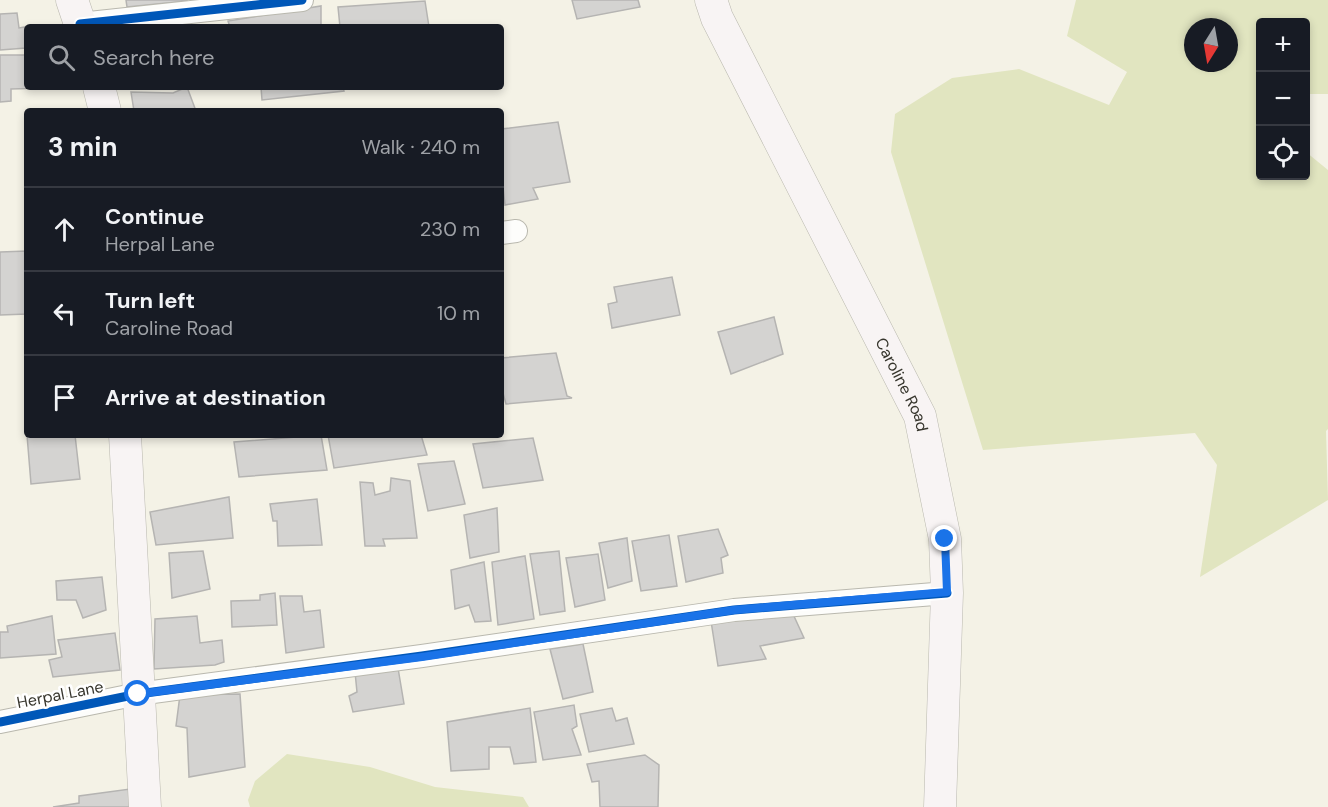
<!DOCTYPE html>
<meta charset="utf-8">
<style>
:root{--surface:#171b24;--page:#242831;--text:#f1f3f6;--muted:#9ea1a6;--line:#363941}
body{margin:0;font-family:"DM Sans",sans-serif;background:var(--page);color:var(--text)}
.controls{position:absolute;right:18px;top:18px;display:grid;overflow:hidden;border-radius:6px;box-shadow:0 3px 9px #0003}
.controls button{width:54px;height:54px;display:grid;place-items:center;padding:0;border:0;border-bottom:2px solid var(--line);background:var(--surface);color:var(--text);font:30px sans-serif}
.compass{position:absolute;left:1184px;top:18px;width:54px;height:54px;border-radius:50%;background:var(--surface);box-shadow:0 3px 9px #0003;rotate:191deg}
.stop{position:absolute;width:18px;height:18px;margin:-14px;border:4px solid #1a73e8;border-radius:50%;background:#fff}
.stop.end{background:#1a73e8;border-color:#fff;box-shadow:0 2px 6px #0008}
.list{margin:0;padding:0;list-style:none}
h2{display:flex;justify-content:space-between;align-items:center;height:78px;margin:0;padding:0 24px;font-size:26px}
h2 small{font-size:20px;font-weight:400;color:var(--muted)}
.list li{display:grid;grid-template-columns:39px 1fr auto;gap:18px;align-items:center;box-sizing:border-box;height:84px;padding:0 24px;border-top:2px solid var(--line)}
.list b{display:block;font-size:22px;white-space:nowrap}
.list p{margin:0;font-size:20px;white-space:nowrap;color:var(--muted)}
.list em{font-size:20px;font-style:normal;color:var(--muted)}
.icon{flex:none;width:33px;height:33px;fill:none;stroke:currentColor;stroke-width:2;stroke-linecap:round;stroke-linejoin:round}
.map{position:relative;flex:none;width:1328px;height:807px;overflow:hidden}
.search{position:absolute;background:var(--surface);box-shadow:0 3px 9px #0003;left:24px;top:24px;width:480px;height:66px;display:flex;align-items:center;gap:15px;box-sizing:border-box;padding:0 21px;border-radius:6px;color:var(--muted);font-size:22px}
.panel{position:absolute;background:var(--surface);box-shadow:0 3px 9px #0003;left:24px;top:108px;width:480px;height:330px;border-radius:6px}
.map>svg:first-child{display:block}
.green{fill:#e1e5c0;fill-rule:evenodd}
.building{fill:#d4d3d1;stroke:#b5b4b2;stroke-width:1.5}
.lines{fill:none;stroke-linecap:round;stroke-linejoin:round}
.street-casing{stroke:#b9b8ae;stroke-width:24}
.secondary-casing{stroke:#b9b8ae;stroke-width:33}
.street{stroke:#fdfdfb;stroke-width:22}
.secondary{stroke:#f8f4f4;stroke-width:32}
.cycleway-casing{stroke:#fff;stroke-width:13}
.cycleway{stroke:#0057b8;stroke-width:9}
.route{stroke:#1a73e8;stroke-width:8}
.labels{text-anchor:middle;stroke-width:5;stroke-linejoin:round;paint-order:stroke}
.street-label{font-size:16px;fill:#37362d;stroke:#fff}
</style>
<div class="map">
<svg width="1328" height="807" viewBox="0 0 1328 807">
<rect width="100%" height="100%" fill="#f4f2e6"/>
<path class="green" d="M1076 0H1328V94H1306V22H1260V176H1306V152L1328 170V429L1326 431 1328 500 1200 577 1217 465 1195 433 983 450 891 152 895 114 952 78 1019 69 1109 105 1127 72 1067 36ZM1193 27H1229V63H1193Z
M287 754 370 767 435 787 523 797 529 807H250L248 800 255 781Z"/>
<path class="building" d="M126 0H187V1L127 7Z
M572 0H638L640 7 577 19Z
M425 1 429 27H340L338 7Z
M321 6V27H230L228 21Z
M17 13 19 28 25 27 26 48 0 50V14Z
M0 55H27V87L45 88 11 89V101L0 102Z
M187 87 196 111H134L131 92 173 93Z
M261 87H343L344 91 262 100Z
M558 122 570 182 533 188 538 199 505 205 501 169V129Z
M27 251V314L0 315V252Z
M672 277 680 315 612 328 608 304 617 302 614 287Z
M774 317 783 354 731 374 718 332Z
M556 353 567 396 572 398 506 404 501 386V358Z
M27 435H75L80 479 31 484Z
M321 435 327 470 239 477 234 442Z
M328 435H421L427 455 334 468Z
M533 438 543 480 483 488 473 444Z
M454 461 465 504 428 511 418 464Z
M391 478 410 481 417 538 383 539 385 546H365L360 482 373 483 375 495 390 491Z
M229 497 233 538 156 545 150 512Z
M317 499 322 545 278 546 277 521H273L270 504Z
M497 508 499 552 470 558 464 515Z
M718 529 728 555 721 558 723 573 686 582 678 536Z
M669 535 677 586 641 591 632 541Z
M627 538 632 581 608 588 599 543Z
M203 551 210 589 172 598 169 553Z
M559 551 565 611 540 615 530 554Z
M598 554 605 600 575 607 566 558Z
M525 556 534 619 498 625 492 562Z
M484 562 491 621 475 622 469 605 455 609 451 570Z
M102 577 106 610 83 618 76 600H57L56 581Z
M275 593 277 625 232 627 231 601 260 600V595Z
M280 596H302L304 612 320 610 324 647 286 653Z
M793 614 804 638 760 646 766 659 718 666 711 621Z
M52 616 56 654 0 658V632H8L7 626Z
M197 616 200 643 222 640 224 662 215 665 154 669 155 619Z
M115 633 120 670 53 677 49 660 62 657 58 640Z
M583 644 593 692 563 699 550 649Z
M398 668 404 704 353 712 349 696 357 692 355 672Z
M240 694 245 767 189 777 187 728 176 726 180 695Z
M574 705 577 726 572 729 581 755 543 760 534 712Z
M530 708 536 762 514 764 510 747H489V769L451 771 447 722Z
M612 708 616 721 627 718 634 744 589 752 580 714Z
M645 755 659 765 658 807H600L599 781 592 782 587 764Z
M130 789 131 807H53L79 803V796Z"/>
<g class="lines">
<defs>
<path id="street" d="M80 24 302 0
M501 233 516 231
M0 722 138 694 422 656 734 610 947 593"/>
<g id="secondary">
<path d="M72 0 81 27"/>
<path id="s1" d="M711 0 717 18 920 416 945 539 947 593 940 807"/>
<path d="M99 87 105 111"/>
<path d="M125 435 145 807"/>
</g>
</defs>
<use href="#street" class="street-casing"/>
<use href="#secondary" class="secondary-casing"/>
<use href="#street" class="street"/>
<use href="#secondary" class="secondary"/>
<defs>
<path id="cycleway" d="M80 24 302 0
M0 722 138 694 422 656 734 610 947 593"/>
</defs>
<use href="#cycleway" class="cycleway-casing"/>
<use href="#cycleway" class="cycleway"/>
</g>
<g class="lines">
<path class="route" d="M138 694 422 657 734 610 947 592 945 539"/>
</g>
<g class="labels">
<g class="street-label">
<text dy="6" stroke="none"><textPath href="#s1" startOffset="430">Caroline Road</textPath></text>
<text transform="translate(60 694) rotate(-11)" y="6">Herpal Lane</text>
</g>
</g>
</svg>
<div class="controls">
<button>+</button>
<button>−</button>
<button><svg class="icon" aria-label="locate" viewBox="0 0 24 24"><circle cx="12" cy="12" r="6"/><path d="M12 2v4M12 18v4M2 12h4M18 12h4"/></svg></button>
</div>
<svg class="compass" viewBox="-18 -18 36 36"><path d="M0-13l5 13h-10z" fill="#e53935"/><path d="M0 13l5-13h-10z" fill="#9ea1a6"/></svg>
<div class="stop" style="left:138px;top:694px"></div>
<div class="stop end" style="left:945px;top:539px"></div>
<div class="search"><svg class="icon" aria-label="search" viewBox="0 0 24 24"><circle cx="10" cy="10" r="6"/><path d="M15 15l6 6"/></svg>Search here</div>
<section class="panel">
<h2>3 min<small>Walk · 240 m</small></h2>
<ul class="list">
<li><svg class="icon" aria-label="ahead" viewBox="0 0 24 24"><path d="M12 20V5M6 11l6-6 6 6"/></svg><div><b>Continue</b><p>Herpal Lane</p></div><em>230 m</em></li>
<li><svg class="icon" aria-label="left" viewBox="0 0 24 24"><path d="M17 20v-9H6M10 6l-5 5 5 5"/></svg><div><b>Turn left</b><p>Caroline Road</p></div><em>10 m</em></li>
<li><svg class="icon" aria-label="arrive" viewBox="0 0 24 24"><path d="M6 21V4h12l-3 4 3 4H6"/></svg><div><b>Arrive at destination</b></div></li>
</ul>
</section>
</div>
